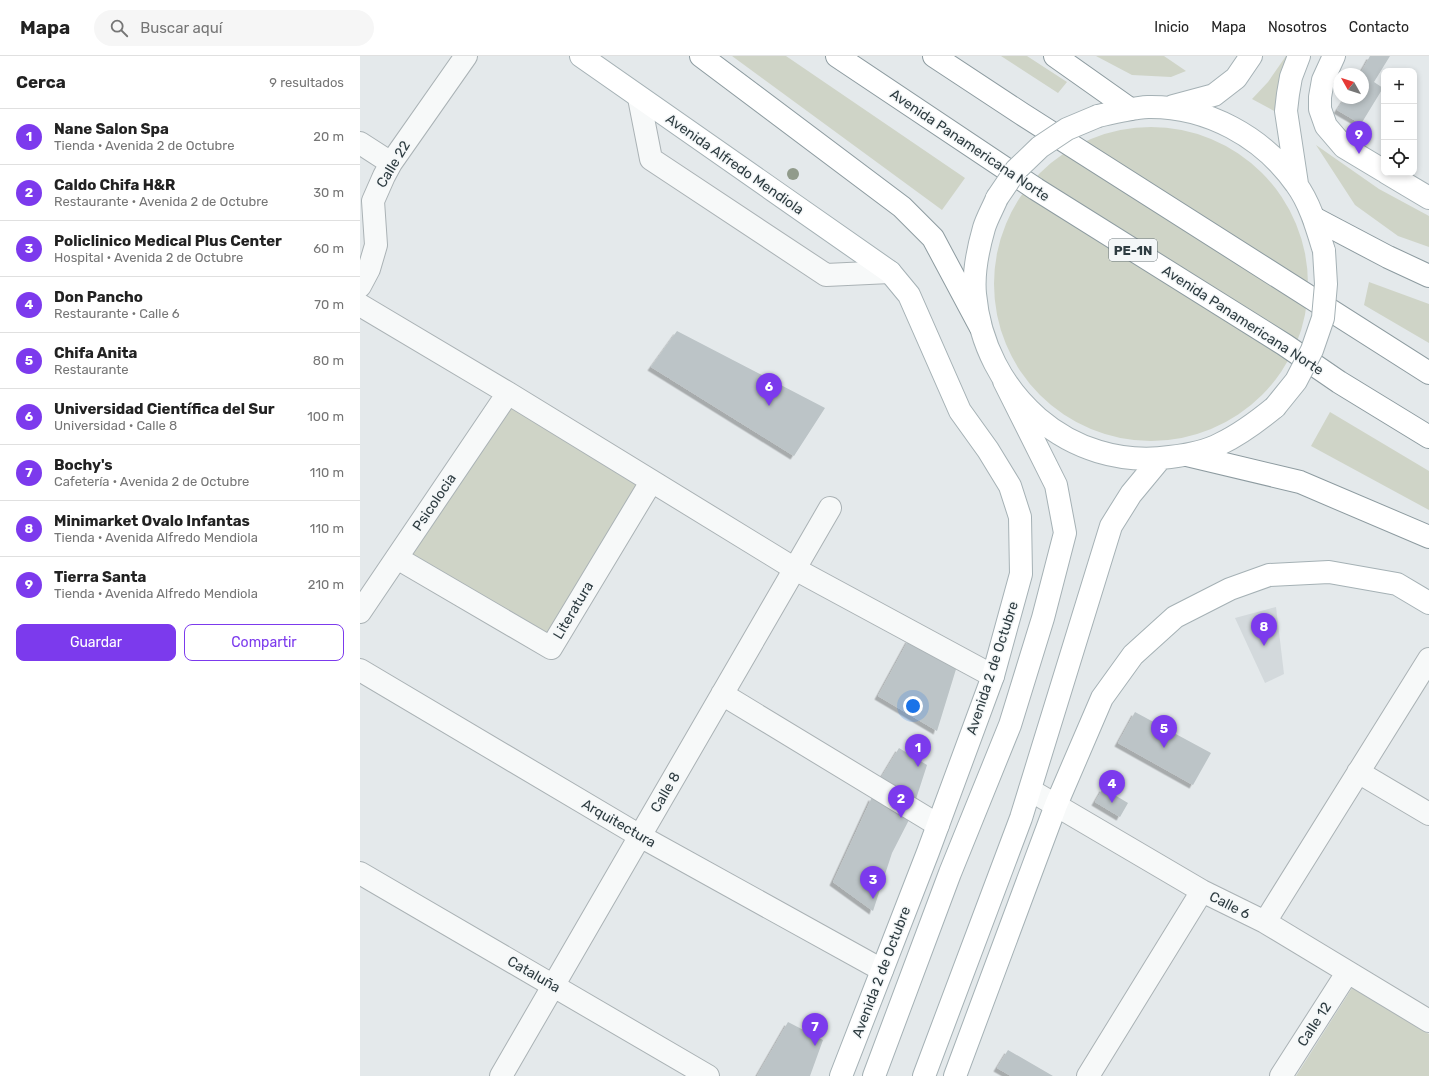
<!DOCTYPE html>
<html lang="es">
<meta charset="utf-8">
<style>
:root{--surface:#fff;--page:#f6f6f6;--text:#222;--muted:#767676;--line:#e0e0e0;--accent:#7c3aed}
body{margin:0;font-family:Rubik,sans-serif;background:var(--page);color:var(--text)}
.controls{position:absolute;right:12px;top:12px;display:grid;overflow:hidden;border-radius:8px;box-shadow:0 2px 6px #0003}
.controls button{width:36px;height:36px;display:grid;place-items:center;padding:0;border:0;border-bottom:1px solid var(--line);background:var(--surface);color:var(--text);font:20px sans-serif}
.compass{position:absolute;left:973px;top:12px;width:36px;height:36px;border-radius:50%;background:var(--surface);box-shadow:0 2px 6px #0003;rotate:309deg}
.you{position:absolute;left:553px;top:650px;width:14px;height:14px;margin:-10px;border:3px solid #fff;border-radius:50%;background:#1a73e8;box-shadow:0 0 0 6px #1a73e833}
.badge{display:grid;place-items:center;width:26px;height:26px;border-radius:50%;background:var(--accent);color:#fff;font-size:13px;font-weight:700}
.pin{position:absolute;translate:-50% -33px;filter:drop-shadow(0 1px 2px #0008)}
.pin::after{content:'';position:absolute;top:21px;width:14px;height:12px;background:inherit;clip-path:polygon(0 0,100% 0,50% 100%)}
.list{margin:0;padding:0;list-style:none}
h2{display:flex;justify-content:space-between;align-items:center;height:52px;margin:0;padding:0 16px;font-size:17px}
h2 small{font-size:13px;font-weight:400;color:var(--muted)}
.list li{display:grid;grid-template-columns:26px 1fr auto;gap:12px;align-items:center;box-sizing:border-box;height:56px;padding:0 16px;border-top:1px solid var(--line)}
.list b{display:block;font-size:15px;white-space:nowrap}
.list p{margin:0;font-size:13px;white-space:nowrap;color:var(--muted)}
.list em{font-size:13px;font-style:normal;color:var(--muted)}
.actions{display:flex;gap:8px;padding:12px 16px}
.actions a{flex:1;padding:9px 0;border:1px solid var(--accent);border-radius:8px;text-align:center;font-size:14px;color:var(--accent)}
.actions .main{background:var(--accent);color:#fff}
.icon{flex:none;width:22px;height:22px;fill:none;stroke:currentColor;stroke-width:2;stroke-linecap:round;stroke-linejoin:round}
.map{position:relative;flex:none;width:1069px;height:1020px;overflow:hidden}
header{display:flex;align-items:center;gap:24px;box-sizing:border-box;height:56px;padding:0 20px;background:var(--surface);border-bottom:1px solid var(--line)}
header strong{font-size:19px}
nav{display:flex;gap:22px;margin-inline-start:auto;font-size:14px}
.search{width:280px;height:36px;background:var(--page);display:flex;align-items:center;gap:10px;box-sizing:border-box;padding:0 14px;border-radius:22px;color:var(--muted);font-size:15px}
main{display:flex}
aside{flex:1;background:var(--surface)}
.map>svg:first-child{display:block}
.built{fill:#d3d9dc}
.green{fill:#cfd4c7}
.building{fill:#bcc4c7;filter:url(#shadow)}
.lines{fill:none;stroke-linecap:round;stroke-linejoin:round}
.minor-casing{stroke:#aab2b5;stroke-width:24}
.major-casing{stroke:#a5b1b5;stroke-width:24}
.highway-casing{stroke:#8d9ba0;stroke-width:24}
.minor{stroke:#f7f9f9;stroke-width:22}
.major{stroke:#fff;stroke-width:22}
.highway{stroke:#fff;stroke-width:22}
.major-bridge-casing{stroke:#a5b1b5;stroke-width:24;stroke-linecap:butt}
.major-bridge{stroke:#fff;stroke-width:22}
.tree{fill:#919b8b}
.labels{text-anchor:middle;stroke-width:3;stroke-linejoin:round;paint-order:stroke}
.shield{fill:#f4f7f8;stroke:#697478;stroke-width:1}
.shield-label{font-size:13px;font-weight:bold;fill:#2e3c41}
.street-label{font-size:14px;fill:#2e3c41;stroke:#f4f7f8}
</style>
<header>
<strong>Mapa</strong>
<div class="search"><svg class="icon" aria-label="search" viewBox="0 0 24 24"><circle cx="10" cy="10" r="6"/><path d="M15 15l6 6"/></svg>Buscar aquí</div>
<nav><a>Inicio</a><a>Mapa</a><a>Nosotros</a><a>Contacto</a></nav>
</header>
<main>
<aside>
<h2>Cerca<small>9 resultados</small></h2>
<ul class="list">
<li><span class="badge">1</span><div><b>Nane Salon Spa</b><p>Tienda · Avenida 2 de Octubre</p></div><em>20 m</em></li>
<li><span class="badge">2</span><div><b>Caldo Chifa H&amp;R</b><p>Restaurante · Avenida 2 de Octubre</p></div><em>30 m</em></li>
<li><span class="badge">3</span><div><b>Policlinico Medical Plus Center</b><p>Hospital · Avenida 2 de Octubre</p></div><em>60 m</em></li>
<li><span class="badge">4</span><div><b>Don Pancho</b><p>Restaurante · Calle 6</p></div><em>70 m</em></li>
<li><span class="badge">5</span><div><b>Chifa Anita</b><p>Restaurante</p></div><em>80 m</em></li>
<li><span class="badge">6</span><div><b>Universidad Científica del Sur</b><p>Universidad · Calle 8</p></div><em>100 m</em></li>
<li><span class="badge">7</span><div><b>Bochy's</b><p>Cafetería · Avenida 2 de Octubre</p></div><em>110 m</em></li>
<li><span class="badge">8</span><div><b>Minimarket Ovalo Infantas</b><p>Tienda · Avenida Alfredo Mendiola</p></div><em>110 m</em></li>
<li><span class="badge">9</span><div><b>Tierra Santa</b><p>Tienda · Avenida Alfredo Mendiola</p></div><em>210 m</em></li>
</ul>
<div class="actions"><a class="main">Guardar</a><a>Compartir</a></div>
</aside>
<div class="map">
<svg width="1069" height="1020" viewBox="0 0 1069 1020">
<defs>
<filter id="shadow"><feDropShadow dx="-3.5" dy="3.5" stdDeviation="0" flood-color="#0004"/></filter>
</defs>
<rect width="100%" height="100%" fill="#e4e9eb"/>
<path class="built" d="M916 551 924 618 905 627 875 562Z"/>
<path class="green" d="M372 0H426L605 122 582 154Z
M641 0H667L707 26 698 37Z
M736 0H804L826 15 811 21 772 19Z
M926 0H934L916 56 892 43 908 26Z
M634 228a157 157 0 1 1 314 0a157 157 0 1 1-314 0Z
M956 89 1019 133 1069 160V191L1038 180 995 149Z
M1009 226 1069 248V287L1004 249Z
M149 346 283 428 187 584 44 500Z
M970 356 1069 415V454L951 390Z
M992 932 1069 978V1020H936Z"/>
<path class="building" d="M1010 0H1030L1014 26 1023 32 1001 68 977 54 985 42H1003V18H1000Z
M317 275 465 352 434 400 291 311Z
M549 583 597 610 577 675 518 640Z
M775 656 851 697 833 729 758 687Z
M539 692 567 709 556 743 521 722Z
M743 732 768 747 760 761 735 746Z
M512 741 551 760 532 797 513 855 473 826Z
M428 966 463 984 450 1020H397Z
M648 994 693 1020H651L637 1012Z"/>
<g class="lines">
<defs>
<path id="minor" d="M279 42 291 103 466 219 530 216
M0 87 31 107
M0 230 9 213 16 189 13 145 24 120 31 107 106 0
M0 249 148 337 435 513 633 620
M37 502 191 592 291 426
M0 556 148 337
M0 614 280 780 522 914
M362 638 578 769
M998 716 1069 758
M670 734 842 835 905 866 1069 965
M0 817 348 1020
M905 866 1069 603
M141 1020 470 452
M728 1020 842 835
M921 1020 987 917"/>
<path id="major" d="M221 0 530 216 549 239 600 355 628 394 650 430 660 461 661 518 633 620 568 796 481 1020
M974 0 963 24 960 41V53L966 70 984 91 1024 115
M813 50 854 39 876 22 891 0
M738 60C755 56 771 52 788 51 847 50 903 81 936 128 950 147 957 172 964 195
M1027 117 1069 142
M937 128 926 55 928 38 931 21 939 0
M637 142C633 152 627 162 624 172 618 193 613 217 615 238 624 338 709 415 810 401 827 399 845 396 860 388 881 378 898 365 915 351
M514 1020 590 817 650 669 683 562 705 477 696 429 644 325
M564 1020 661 762 751 470 771 438 800 403
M595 1020 696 749 742 642 773 599 815 561 870 533 909 519 969 516 1037 528 1069 547"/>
<path id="highway" d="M341 0 542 151 573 182 620 270
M477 0 676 133 925 289 979 326 1069 381
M574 0 662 58 1069 317
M695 0 770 53
M954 162 1028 201 1069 220
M827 399 940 426 1069 481"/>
</defs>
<use href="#minor" class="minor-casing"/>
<use href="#major" class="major-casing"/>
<use href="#highway" class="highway-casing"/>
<use href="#minor" class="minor"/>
<use href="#major" class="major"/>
<use href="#highway" class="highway"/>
<defs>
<path id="major-bridge" d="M637 142 656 114 680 91 707 73 738 60
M915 351 936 325 952 294 963 262 966 228 964 195"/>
</defs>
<use href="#major-bridge" class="major-bridge-casing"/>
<use href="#major-bridge" class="major-bridge"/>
</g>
<circle class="tree" cx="433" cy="118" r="6"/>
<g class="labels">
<rect class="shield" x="749" y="183" width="48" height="22" rx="3"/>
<g class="shield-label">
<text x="773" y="199">PE-1N</text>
</g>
<g class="street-label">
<text transform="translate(610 89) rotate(34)" y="5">Avenida Panamericana Norte</text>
<text transform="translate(33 108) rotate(-59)" y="5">Calle 22</text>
<text transform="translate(375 108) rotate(35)" y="5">Avenida Alfredo Mendiola</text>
<text transform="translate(883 264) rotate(33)" y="5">Avenida Panamericana Norte</text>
<text transform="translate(74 446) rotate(-56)" y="5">Psicolocia</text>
<text transform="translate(213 554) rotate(-59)" y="5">Literatura</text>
<text transform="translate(632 612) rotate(-72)" y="5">Avenida 2 de Octubre</text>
<text transform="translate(305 736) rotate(-60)" y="5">Calle 8</text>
<text transform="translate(259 767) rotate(30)" y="5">Arquitectura</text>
<text transform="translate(870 849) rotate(27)" y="5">Calle 6</text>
<text transform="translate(521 916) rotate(-69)" y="5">Avenida 2 de Octubre</text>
<text transform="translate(174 918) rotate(30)" y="5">Cataluña</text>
<text transform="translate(954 968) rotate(-57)" y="5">Calle 12</text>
</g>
</g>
</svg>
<div class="controls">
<button>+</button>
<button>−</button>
<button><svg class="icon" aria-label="locate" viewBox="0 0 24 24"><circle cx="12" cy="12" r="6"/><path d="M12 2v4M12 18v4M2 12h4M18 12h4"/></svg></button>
</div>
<svg class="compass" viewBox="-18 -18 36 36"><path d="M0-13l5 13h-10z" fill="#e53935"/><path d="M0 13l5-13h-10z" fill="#767676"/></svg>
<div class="you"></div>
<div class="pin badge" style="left:558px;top:711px">1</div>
<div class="pin badge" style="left:541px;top:762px">2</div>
<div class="pin badge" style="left:513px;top:843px">3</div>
<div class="pin badge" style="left:752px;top:747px">4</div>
<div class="pin badge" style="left:804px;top:692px">5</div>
<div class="pin badge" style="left:409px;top:350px">6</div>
<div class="pin badge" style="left:455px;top:990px">7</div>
<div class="pin badge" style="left:904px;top:590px">8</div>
<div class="pin badge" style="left:999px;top:98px">9</div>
</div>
</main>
